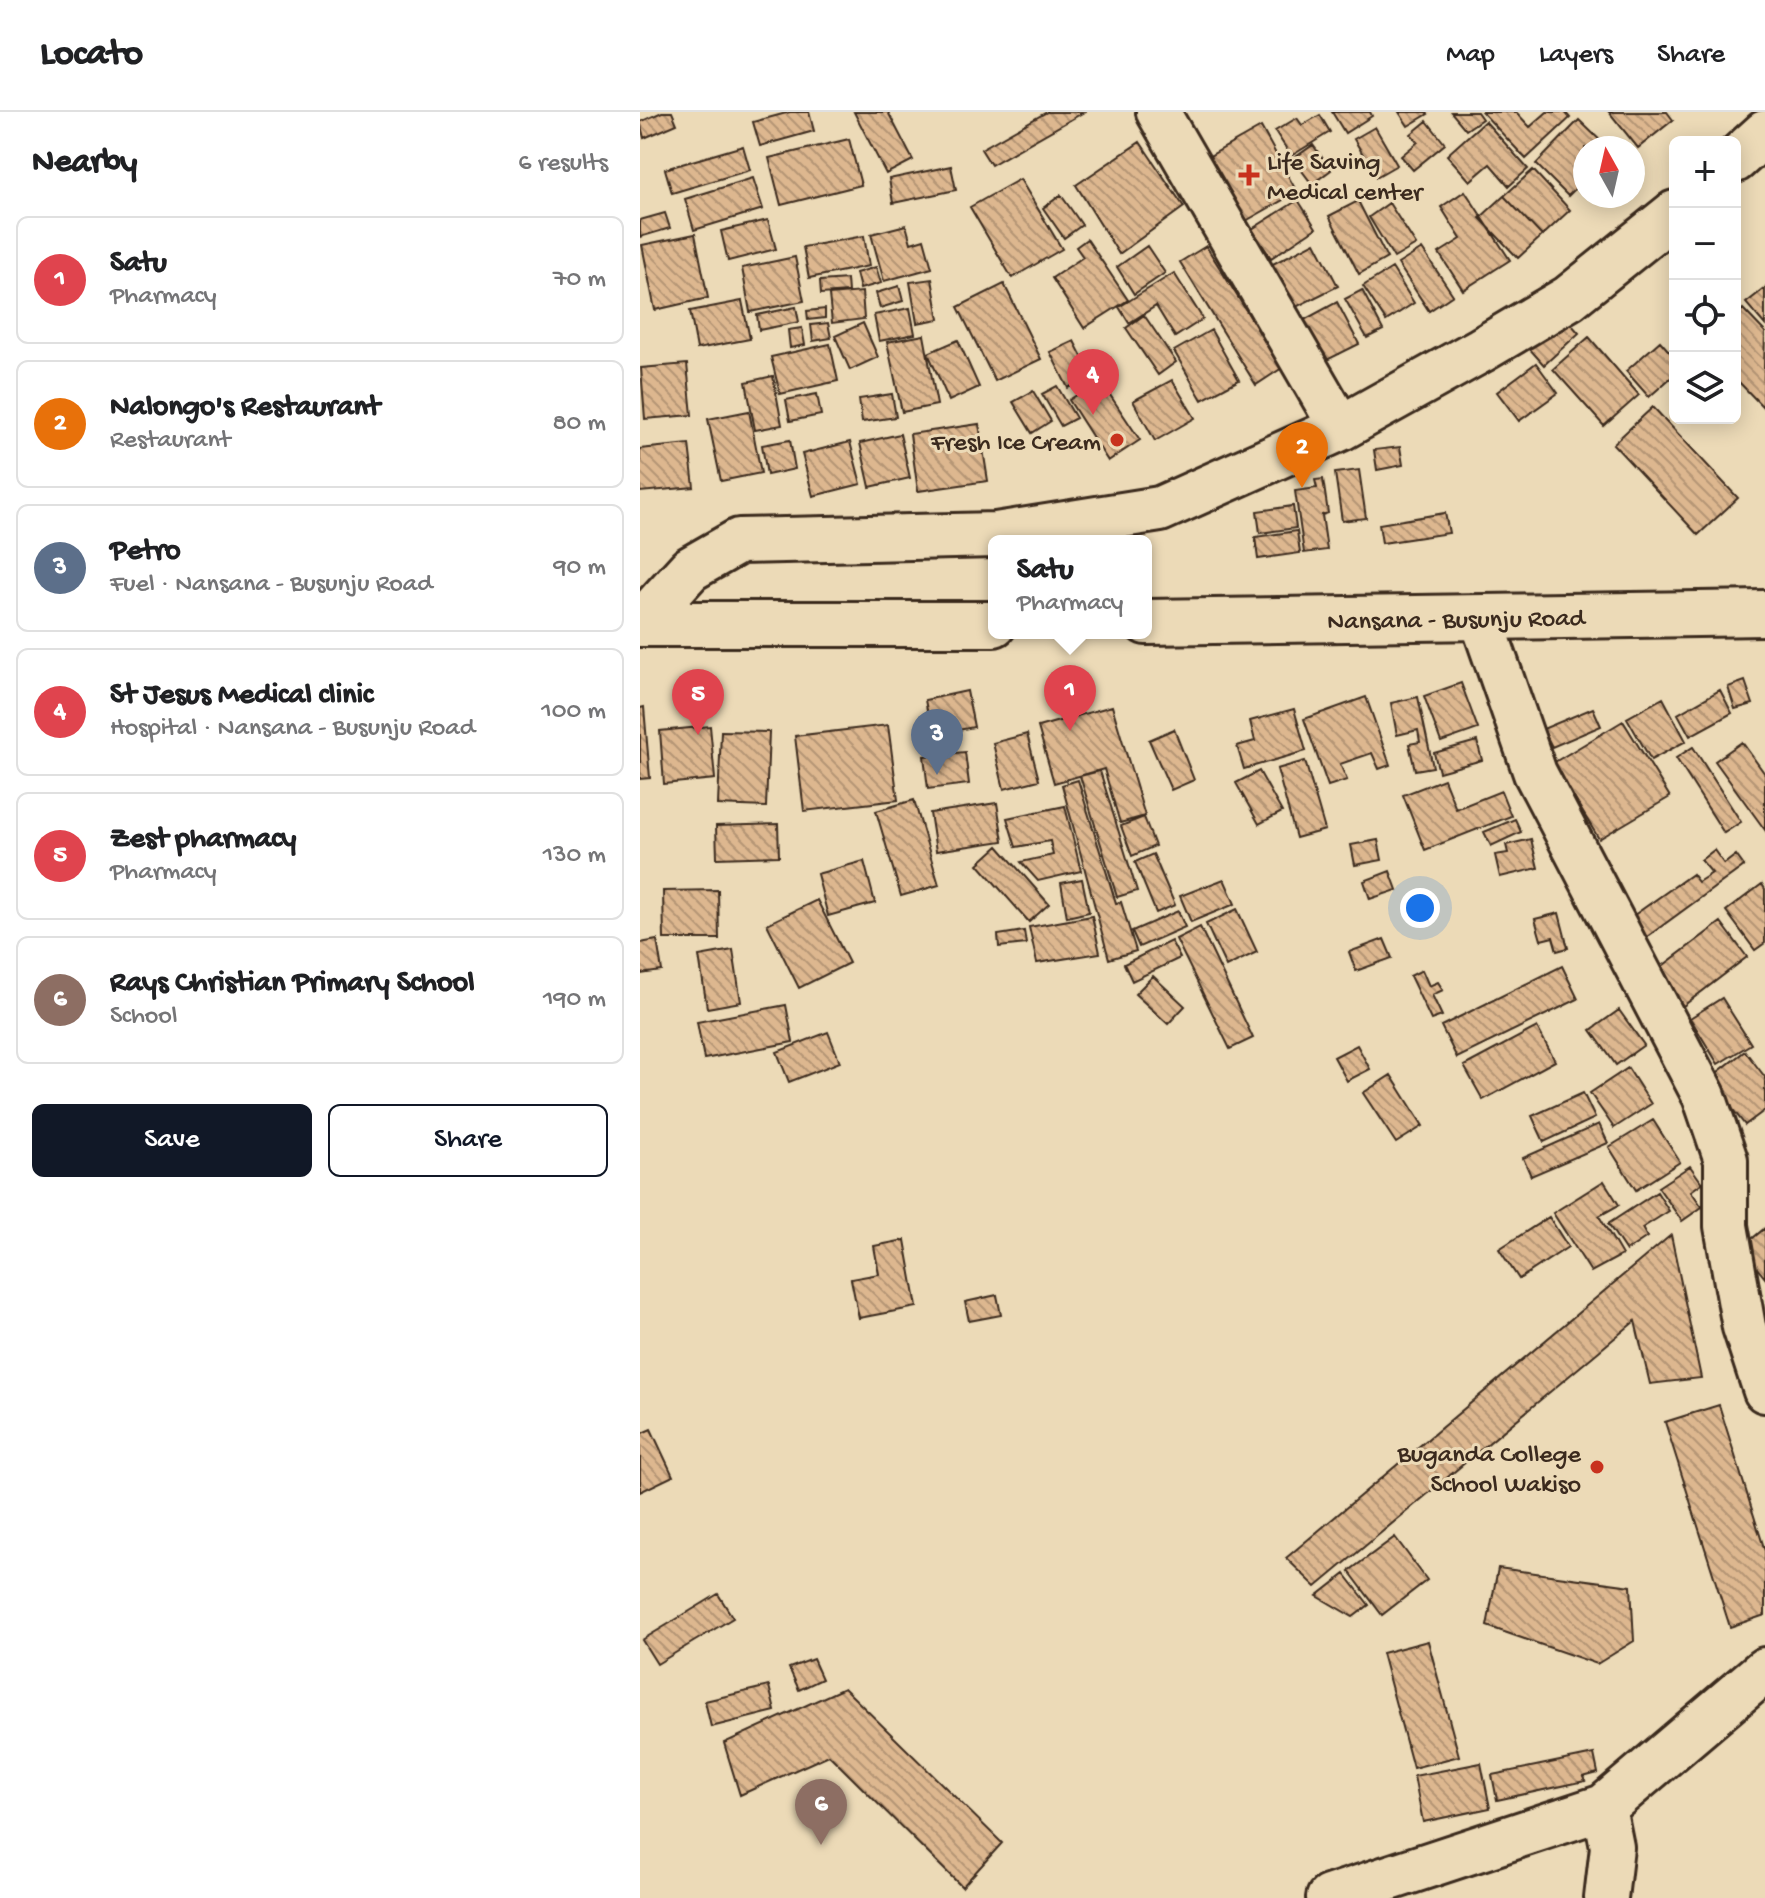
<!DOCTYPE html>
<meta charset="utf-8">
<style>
:root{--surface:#fff;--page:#f6f6f6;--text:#202124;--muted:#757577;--line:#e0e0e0;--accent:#111827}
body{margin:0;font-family:"Gochi Hand",sans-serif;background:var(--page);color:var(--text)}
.controls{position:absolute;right:24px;top:24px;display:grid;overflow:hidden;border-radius:12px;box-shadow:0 4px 20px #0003}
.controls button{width:72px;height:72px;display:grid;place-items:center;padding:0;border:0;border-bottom:2px solid var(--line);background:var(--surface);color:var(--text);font:40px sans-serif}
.compass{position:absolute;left:933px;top:24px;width:72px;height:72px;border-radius:50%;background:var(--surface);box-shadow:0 4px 20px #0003;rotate:352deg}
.you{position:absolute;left:780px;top:796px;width:28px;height:28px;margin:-20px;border:6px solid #fff;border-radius:50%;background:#1a73e8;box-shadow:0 0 0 12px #1a73e833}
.badge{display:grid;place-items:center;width:52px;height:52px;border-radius:50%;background:var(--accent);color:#fff;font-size:26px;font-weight:700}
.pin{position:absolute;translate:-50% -66px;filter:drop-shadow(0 2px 4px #0008)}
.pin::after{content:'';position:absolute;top:42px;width:28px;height:24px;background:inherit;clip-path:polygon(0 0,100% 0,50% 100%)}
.popup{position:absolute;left:348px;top:423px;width:164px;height:104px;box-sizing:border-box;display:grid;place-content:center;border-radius:12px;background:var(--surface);filter:drop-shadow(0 2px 6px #0005);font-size:26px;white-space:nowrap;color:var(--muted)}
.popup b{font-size:30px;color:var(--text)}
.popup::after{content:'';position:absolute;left:50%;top:100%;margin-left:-16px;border:16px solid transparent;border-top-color:var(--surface)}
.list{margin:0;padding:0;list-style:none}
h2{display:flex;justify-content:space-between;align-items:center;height:104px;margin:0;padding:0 32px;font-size:34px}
h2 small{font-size:26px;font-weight:400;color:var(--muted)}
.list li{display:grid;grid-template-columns:52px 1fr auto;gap:24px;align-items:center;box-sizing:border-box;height:128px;margin:0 16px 16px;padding:0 16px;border:2px solid var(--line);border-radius:12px}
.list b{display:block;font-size:30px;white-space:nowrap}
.list p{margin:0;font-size:26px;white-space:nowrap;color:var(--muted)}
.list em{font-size:26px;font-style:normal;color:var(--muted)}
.actions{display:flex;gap:16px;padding:24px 32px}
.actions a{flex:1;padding:18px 0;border:2px solid var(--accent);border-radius:12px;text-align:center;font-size:28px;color:var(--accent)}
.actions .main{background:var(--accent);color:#fff}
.icon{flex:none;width:44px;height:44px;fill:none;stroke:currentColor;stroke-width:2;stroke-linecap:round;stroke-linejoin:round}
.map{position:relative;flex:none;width:1125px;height:1786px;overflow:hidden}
header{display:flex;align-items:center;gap:48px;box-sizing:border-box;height:112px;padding:0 40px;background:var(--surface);border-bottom:2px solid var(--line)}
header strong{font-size:38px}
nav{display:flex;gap:44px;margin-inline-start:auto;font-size:28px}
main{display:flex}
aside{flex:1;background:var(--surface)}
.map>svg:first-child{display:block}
.building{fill:url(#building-back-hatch);stroke:#3b2a1e;stroke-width:2}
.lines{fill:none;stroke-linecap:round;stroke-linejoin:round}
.minor-casing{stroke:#3b2a1e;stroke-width:48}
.tertiary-casing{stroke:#3b2a1e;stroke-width:50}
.primary-casing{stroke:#3b2a1e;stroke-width:50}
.minor{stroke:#ecdab7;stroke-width:42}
.tertiary{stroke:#ecdab7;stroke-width:44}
.primary{stroke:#ecdab7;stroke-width:44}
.poi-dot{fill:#c8321e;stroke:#ecdab7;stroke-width:3}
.labels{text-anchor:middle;stroke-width:6;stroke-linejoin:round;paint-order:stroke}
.poi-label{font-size:26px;fill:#3b2a1e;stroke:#ecdab7;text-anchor:end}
.street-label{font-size:26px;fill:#3b2a1e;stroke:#ecdab7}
</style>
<header>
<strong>Locato</strong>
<nav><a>Map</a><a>Layers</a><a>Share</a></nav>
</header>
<main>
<aside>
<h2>Nearby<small>6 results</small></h2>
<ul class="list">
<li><span class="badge" style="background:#e0444e">1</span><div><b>Satu</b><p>Pharmacy</p></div><em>70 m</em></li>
<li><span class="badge" style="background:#e8710a">2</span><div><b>Nalongo's Restaurant</b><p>Restaurant</p></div><em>80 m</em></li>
<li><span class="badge" style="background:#5c6f8a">3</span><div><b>Petro</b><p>Fuel · Nansana - Busunju Road</p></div><em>90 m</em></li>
<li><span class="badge" style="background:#e0444e">4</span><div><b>St Jesus Medical clinic</b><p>Hospital · Nansana - Busunju Road</p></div><em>100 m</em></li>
<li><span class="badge" style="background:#e0444e">5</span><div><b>Zest pharmacy</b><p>Pharmacy</p></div><em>130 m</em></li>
<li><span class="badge" style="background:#8d6e63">6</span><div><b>Rays Christian Primary School</b><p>School</p></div><em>190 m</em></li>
</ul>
<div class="actions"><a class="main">Save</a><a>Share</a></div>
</aside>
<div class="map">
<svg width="1125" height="1786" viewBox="0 0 1125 1786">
<defs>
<pattern id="building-back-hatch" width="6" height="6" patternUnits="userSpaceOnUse" patternTransform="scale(2)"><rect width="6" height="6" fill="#ddb78f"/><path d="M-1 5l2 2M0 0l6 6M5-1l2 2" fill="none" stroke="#b49574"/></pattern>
</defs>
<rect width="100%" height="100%" fill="#ecdab7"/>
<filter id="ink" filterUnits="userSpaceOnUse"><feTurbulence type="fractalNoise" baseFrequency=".0125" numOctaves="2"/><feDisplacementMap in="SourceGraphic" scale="16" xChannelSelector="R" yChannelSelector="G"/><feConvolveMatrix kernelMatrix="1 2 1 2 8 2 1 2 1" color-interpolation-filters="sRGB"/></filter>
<g filter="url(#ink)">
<path class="building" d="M22 0H32L37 12 4 26 0 10Z
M150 0H169L174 19 120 34 113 10Z
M214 0H248L273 48 246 62Z
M407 0H444L351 53 341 37Z
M692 0H730L732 4 705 21Z
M759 0H786L788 2 768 14Z
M811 0H837L842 7 826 18Z
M842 0H876L890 15 907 0H925L930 6 886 47Z
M969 0H1027L1033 8 998 36Z
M680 3 690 20 651 44 635 19 657 6 662 13Z
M939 8 968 36H945V67L928 84 896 52Z
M787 9 805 32 773 58 761 44 778 30 771 22Z
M845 9 888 57 869 74 850 52 830 69 807 43Z
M621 15 657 80 604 110 568 45Z
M735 15 757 53 736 65 714 27Z
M209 27 221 73 141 93 129 46Z
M500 30 544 95 479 142 436 73Z
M673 33 691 58 672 72 653 47Z
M103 34 110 58 32 81 25 57Z
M311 54 316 78 253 91 249 67Z
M893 58 930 98 902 124 864 84Z
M113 66 123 97 54 118 45 87Z
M380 67 422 137 372 166 330 95Z
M825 79 870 148 823 178 799 141 821 127 801 95Z
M421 83 442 113 424 126 403 96Z
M864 84 902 124 878 146 840 106Z
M658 88 676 116 631 146 612 117Z
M718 89 747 146 719 162 689 104Z
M749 91 776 133 754 146 729 105Z
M25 101 30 116 0 125V108Z
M128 108 136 137 88 149 81 119Z
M266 113 271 131 284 127 292 156 244 169 231 122Z
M55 122 68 186 15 198 2 133Z
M224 124 229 154 169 166 163 135Z
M447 127 488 188 444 216 412 166 443 145 436 135Z
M675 130 698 174 650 198 627 155Z
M507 134 525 161 494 182 477 155Z
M566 134 642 256 616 273 540 150Z
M782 137 813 183 789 199 758 152Z
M155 145 164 189 110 200 102 156Z
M236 155 241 171 220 177 216 161Z
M752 156 774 191 746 209 723 174Z
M534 161 563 207 535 225 516 194 489 211 479 195Z
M207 167 208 180 181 182 180 169Z
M292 167 299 207 277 211 270 170Z
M364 172 401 247 355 269 318 195Z
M259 174 263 189 240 196 236 181Z
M1125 176V213L1106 191Z
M722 178 743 218 727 226 705 187Z
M222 180 224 207 192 211 189 183Z
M102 189 110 227 57 237 50 199Z
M697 190 719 232 685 249 664 208Z
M156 195 159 210 119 218 117 203Z
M270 196 275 222 239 229 234 203Z
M185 197V206L168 208 167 199Z
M1103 197 1125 220 1123 295 1095 266V205Z
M504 203 536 250 518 263 486 216Z
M923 203 939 221 904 253 888 235Z
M188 211 191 226 173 229 171 213Z
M223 211 238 245 210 258 195 224Z
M162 216 165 233 150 236 148 218Z
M571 218 599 268 562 288 534 239Z
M284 223 297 293 262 300 247 230Z
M949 225 999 283 964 314 913 257Z
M318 228 339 275 309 289 288 241Z
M434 229 452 264 428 276 410 240Z
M1020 229 1035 246V262L1009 285 986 259Z
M190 232 198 269 140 282 131 245Z
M896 251 918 281 879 309 857 280Z
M47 252 52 303 5 307 1 256Z
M133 264 142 313 115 318 106 270Z
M460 268 500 328 468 349 429 288Z
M532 268 555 306 515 329 493 289Z
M417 274 436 306 421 314 402 282Z
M393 279 411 309 392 321 373 290Z
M177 282 181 303 150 309 146 288Z
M252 282 256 305 222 310 219 287Z
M1013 295 1098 386 1058 423 973 332Z
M109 299 121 361 81 369 68 307Z
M339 312 348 369 278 379 270 322Z
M260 322 270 366 230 375 220 331Z
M150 328 155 357 127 363 122 333Z
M210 330 221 372 173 384 162 342Z
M49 332 54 375 0 380V337Z
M760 335 763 353 737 358 734 338Z
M719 358 726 406 702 409 695 361Z
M683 367 688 401 682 403 687 438 664 441 655 379 677 376 675 368Z
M653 394 656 416 620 421 617 399Z
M805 401 809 421 742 431 739 412Z
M657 419 660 441 618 447 615 425Z
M1105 569 1113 592 1095 597 1088 575Z
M821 571 838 617 801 630 784 584Z
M1080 578 1092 601 1050 624 1038 602Z
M327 579 334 615 292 623 285 588Z
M726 585 750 653 739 657 732 641 700 652 707 668 688 674 664 607Z
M778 585 793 655 775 658 769 632 780 630 778 618 757 623 751 591Z
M1023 586 1046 629 1011 648 987 606Z
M472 594 505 704 480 711 464 657 414 671 398 615Z
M4 595 10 666 0 667V596Z
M953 596 961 614 912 635 903 617Z
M654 597 666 639 604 657 597 634 615 629 610 609Z
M983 609 1030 685 959 727 913 651Z
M248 613 258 688 164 699 155 624Z
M70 614 75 667 24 672 20 619Z
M534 617 554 668 531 678 509 628Z
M81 619 129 620 126 695 78 693Z
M387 622 399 668 364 677 353 631Z
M837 629 842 648 799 660 794 641Z
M1102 630 1125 662V718L1075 649Z
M1053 635 1101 710 1084 721 1036 646Z
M325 640 329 672 288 677 284 644Z
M665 649 685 718 656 726 637 657Z
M460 659 497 779 477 785 440 664Z
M619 659 642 700 619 712 596 671Z
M804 667 816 697 861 679 871 704 785 738 763 683Z
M438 668 476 791 481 790 496 839 469 847 422 673Z
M274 688 299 773 261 784 236 699Z
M357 691 363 729 296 739 290 701Z
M425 694 441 759 398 769 381 750 413 743 410 729 376 735 367 706Z
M504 705 515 734 492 744 481 714Z
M875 707 881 720 851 734 844 720Z
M138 712 139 744 77 746 76 714Z
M891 727 898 756 860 765 855 743 868 741 866 733Z
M738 728 742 748 715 753 711 733Z
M358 734 409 792 389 810 338 752Z
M1074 738 1084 752 1096 743 1104 754 1004 827 990 806 1052 762 1058 770 1072 761 1061 748Z
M513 742 535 793 516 801 495 750Z
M224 749 235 791 188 804 177 762Z
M750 759 757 778 730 787 724 769Z
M442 767 449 800 427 805 421 771Z
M584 767 595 792 551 810 540 784Z
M1122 772 1125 777V831L1115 838 1086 799Z
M78 778 79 827H24L23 779Z
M177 788 209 851 159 876 127 812Z
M597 797 617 840 586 855 566 812Z
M538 799 545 815 499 835 492 819Z
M919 801 928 836 917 839 913 825 901 828 895 807Z
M452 804 460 841 397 851 389 815Z
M1081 810 1107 845 1043 894 1016 859Z
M560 815 613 926 590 937 536 827Z
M384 819 386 832 359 835 358 823Z
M744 827 752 846 716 859 709 840Z
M17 828 22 859 0 862V831Z
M531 829 540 846 492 869 484 852Z
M93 838 101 890 67 896 59 844Z
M922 854 938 887 817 946 801 914Z
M782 858 789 874 798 870 803 878 792 883 802 904 791 908 770 864Z
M513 864 545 894 528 912 495 882Z
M1082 886 1111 932 1078 952 1050 906Z
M146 893 153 930 64 947 57 910Z
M979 898 1004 933 976 953 951 918Z
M897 915 915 949 843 988 824 954Z
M188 920 200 950 149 970 137 940Z
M717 933 730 957 707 969 694 945Z
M1105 939 1125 965V998L1105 1013 1069 967Z
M988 956 1011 992 974 1016 950 981Z
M751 963 783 1014 756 1031 723 981Z
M943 981 955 1006 904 1030 892 1004Z
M1013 1008 1040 1050 996 1078 969 1035Z
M959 1012 968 1031 891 1064 883 1046Z
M1050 1054 1062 1071 1051 1079 1062 1095 1042 1109 1018 1075Z
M964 1069 979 1093 959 1104 982 1143 951 1160 913 1101Z
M1017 1080 1029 1099 1002 1116 1007 1125 986 1139 968 1112Z
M909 1105 928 1135 879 1167 859 1137Z
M1125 1116V1166L1101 1136Z
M1031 1123 1061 1266 1010 1272 995 1209 676 1475 646 1446Z
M265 1128 277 1195 219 1206 211 1167 239 1162 234 1134Z
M357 1183 361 1203 329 1209 325 1190Z
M1079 1293 1125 1439V1503L1090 1515 1025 1310Z
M11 1317 33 1364 0 1380V1322Z
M755 1425 787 1468 742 1503 709 1459Z
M858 1456 991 1474 994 1529 957 1552 847 1514Z
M705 1462 729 1493 713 1505 677 1484Z
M78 1482 93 1506 17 1552 2 1528Z
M788 1529 819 1644 773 1656 742 1541Z
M173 1547 182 1567 159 1578 149 1556Z
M129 1574 135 1599 71 1615 65 1589Z
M204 1576 362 1731 322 1775 189 1643 100 1683 84 1631Z
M954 1642 958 1661 943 1665 945 1669 857 1688 852 1663Z
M841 1651 850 1696 783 1710 774 1664Z"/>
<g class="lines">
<defs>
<path id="minor" d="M518 0 701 316
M841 506 895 661 1064 984 1086 1048V1114L1104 1215 1125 1279
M964 1695 972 1735 966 1786"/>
<path id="tertiary" d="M1095 48 1125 21
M0 512 50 457 99 429 356 423 520 397 701 316 841 238 929 186 1035 101
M689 1786 964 1695 1125 1558"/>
<g id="primary">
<path id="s1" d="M506 510 1125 501"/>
<path d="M0 512H354"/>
</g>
</defs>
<use href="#minor" class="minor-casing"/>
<use href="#tertiary" class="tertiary-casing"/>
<use href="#primary" class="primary-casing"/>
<use href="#minor" class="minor"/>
<use href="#tertiary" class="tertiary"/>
<use href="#primary" class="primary"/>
</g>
</g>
<g class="poi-dot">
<path d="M605 51h8v8h8v8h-8v8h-8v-8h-8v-8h8z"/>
<circle cx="477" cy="328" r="8"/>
<circle cx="957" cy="1355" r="8"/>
</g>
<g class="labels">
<g class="poi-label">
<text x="627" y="57" text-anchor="start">Life Saving<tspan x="627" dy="30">Medical center</tspan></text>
<text x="461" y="337">Fresh Ice Cream</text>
<text x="941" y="1349">Buganda College<tspan x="941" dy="30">School Wakiso</tspan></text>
</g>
<g class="street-label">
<text dy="9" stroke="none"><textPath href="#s1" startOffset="310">Nansana - Busunju Road</textPath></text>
</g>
</g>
</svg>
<div class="controls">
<button>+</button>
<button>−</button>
<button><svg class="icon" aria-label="locate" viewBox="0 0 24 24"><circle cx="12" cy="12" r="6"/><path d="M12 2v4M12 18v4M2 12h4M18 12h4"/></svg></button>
<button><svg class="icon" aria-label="layers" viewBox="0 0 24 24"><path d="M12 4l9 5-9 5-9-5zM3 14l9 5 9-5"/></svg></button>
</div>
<svg class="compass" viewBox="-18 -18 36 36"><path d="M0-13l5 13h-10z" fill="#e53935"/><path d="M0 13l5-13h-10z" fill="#757577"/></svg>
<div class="you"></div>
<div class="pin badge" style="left:430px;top:619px;background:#e0444e">1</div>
<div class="popup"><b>Satu</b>Pharmacy</div>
<div class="pin badge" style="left:662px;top:376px;background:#e8710a">2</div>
<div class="pin badge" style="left:297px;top:663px;background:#5c6f8a">3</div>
<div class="pin badge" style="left:453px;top:303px;background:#e0444e">4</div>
<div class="pin badge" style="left:58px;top:623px;background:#e0444e">5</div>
<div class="pin badge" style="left:181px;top:1733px;background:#8d6e63">6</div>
</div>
</main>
